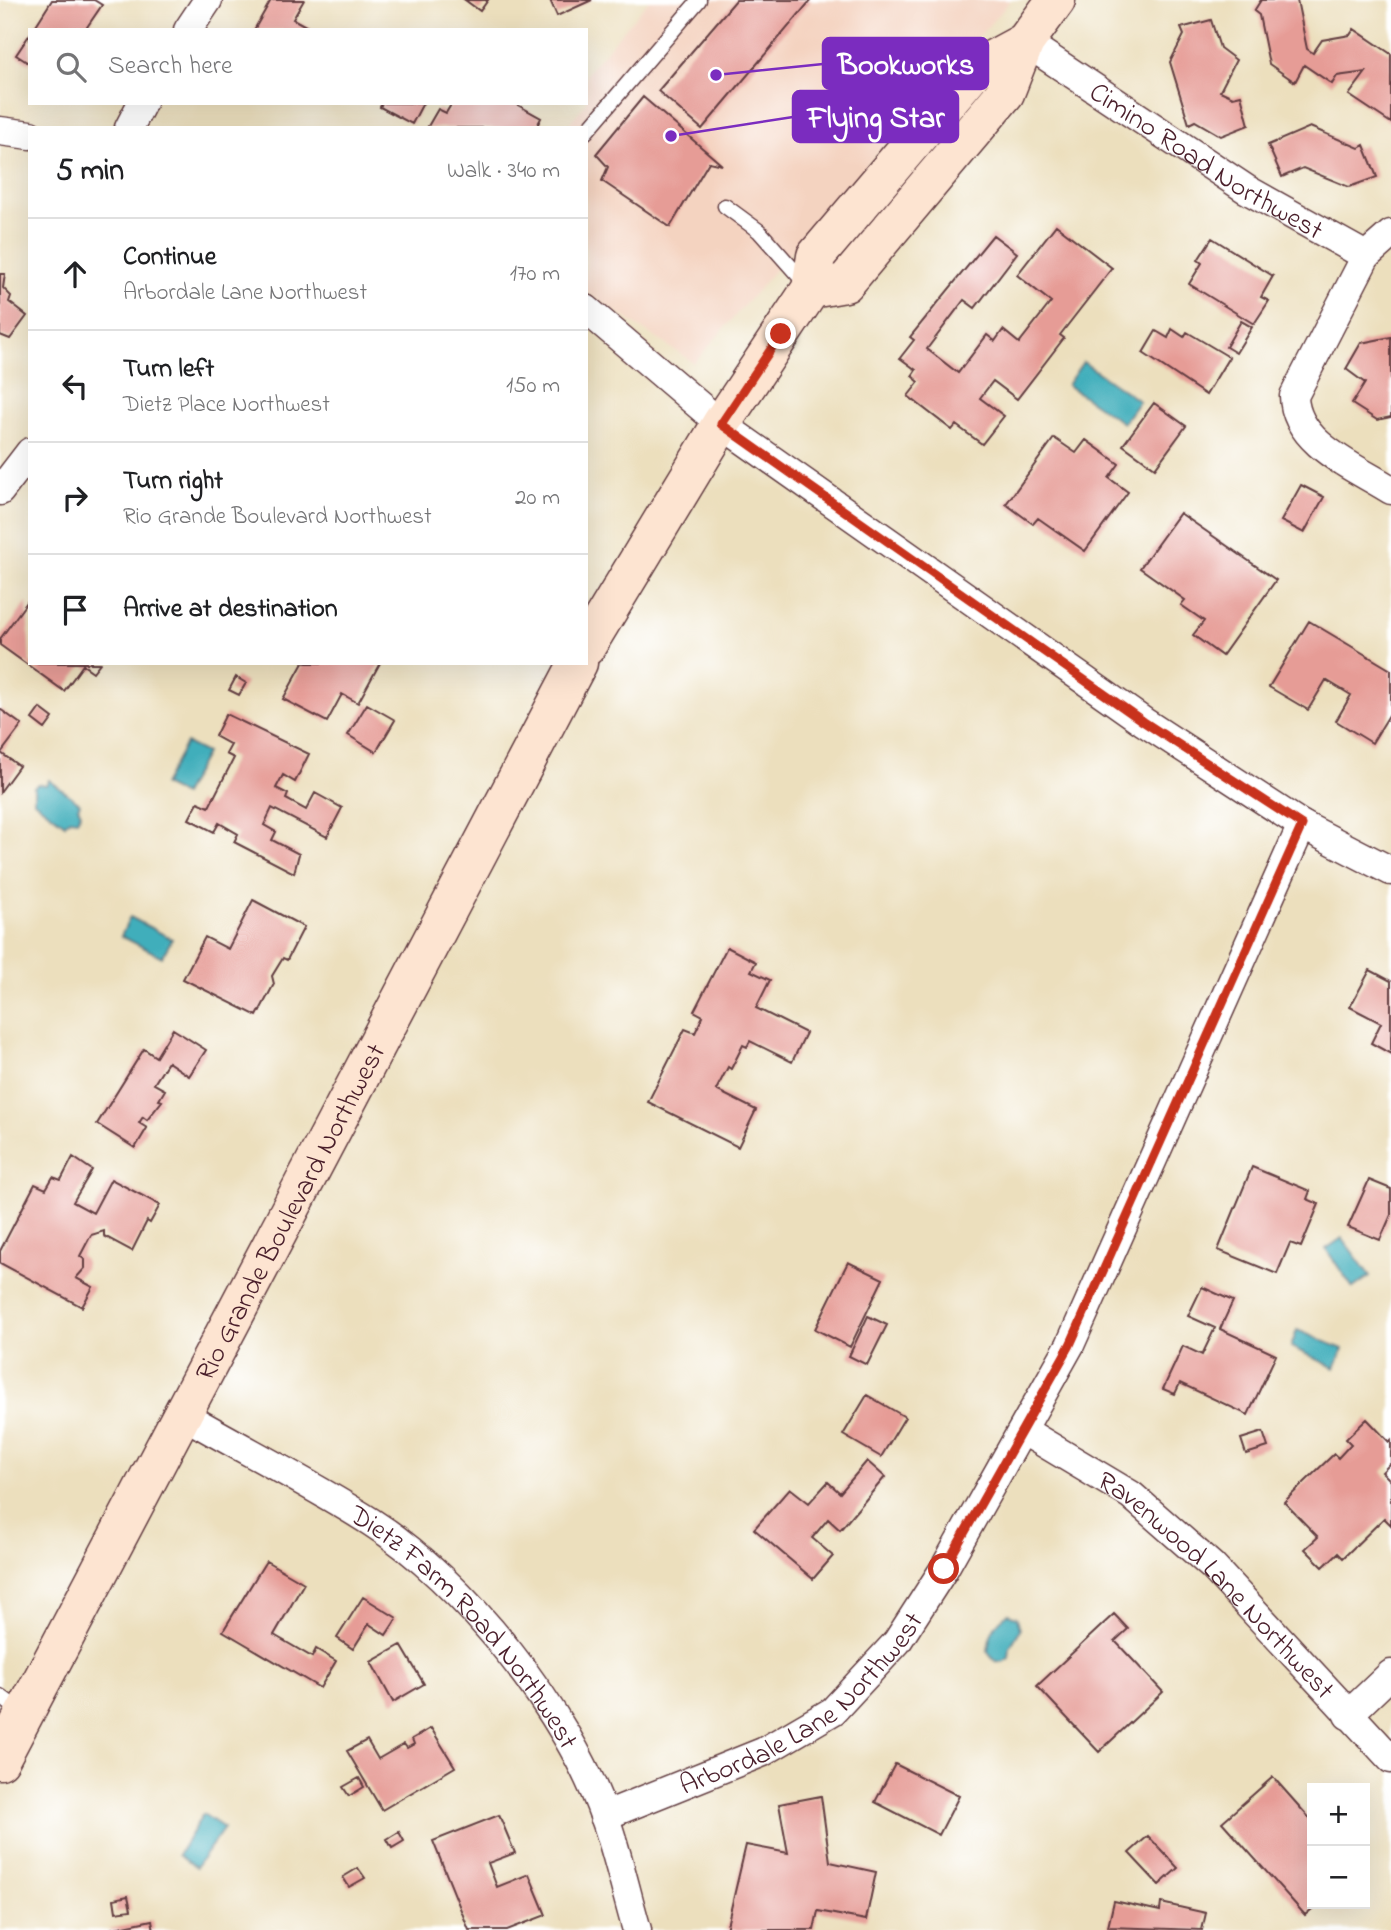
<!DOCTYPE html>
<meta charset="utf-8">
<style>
:root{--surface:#fff;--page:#f2f2f2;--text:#202124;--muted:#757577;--line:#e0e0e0}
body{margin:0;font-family:"Indie Flower",sans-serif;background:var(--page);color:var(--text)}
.controls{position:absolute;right:21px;bottom:21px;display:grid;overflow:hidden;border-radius:0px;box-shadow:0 7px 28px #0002}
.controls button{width:63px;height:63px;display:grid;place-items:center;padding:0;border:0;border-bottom:2px solid var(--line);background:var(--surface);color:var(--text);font:35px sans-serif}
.stop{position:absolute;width:21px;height:21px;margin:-16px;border:5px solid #c8321e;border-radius:50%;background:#fff}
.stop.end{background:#c8321e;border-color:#fff;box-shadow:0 2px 7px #0008}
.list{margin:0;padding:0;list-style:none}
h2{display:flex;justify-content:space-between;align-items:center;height:91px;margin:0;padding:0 28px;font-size:30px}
h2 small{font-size:23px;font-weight:400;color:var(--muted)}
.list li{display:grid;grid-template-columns:46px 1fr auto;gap:21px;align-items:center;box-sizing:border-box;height:112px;padding:0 28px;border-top:2px solid var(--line)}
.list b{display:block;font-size:26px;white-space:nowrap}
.list p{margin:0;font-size:23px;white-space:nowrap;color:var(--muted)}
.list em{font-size:23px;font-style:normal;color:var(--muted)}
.icon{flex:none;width:38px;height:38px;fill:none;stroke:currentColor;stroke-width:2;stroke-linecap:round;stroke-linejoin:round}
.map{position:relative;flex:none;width:1391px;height:1930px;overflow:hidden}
.search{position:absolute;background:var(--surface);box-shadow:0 7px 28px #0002;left:28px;top:28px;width:560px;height:77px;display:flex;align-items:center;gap:18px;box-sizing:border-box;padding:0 24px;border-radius:0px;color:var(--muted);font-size:26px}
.panel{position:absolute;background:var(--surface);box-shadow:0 7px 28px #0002;left:28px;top:126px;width:560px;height:539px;border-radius:0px}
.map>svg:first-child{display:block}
.built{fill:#f4d3c0}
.water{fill:#3faebb;stroke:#446673;stroke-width:2}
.building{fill:#e69c96}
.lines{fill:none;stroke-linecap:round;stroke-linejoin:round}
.lane-casing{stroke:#623c41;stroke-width:17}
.street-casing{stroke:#623c41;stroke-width:31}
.secondary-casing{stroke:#623c41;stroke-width:41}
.lane{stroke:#fff;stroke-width:14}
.street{stroke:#fff;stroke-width:28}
.secondary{stroke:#fde4d1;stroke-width:38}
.route{stroke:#c8321e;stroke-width:9}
.labels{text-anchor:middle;stroke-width:7;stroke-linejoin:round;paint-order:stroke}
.street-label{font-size:28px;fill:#4a1f2b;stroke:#fff}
.leader{fill:none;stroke:#7b2cbf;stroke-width:2.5}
.callout-dot{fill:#7b2cbf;stroke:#fff;stroke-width:2.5}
.callout{fill:#7b2cbf;stroke:#7b2cbf;stroke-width:2.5}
.callout-label{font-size:30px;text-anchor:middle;font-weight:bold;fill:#fff}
</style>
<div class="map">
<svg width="1391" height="1930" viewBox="0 0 1391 1930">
<rect width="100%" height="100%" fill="#fff"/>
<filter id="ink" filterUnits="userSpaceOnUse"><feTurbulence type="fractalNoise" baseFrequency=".0143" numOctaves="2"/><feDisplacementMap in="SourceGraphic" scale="14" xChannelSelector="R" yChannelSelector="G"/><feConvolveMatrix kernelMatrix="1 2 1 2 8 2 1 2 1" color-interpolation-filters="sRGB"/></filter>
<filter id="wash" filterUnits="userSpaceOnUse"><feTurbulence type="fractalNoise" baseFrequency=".00686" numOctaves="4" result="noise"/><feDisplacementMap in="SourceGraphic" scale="28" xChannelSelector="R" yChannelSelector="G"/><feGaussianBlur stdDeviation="1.57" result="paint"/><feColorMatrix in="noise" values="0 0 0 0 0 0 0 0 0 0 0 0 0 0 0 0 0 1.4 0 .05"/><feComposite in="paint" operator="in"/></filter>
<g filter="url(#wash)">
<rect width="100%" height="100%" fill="#ecdfbd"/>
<path class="built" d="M649 0H1011L694 363 586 292V128H565L586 103V74Z"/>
<path class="water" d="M1083 362 1139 401 1123 423 1067 385Z
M186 743 206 753 183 795 163 785Z
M49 780 80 803 78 807 81 813 77 820 69 819 65 824 34 801V787L38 784 46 785Z
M130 917 172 939 162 957 121 936Z
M1342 1238 1370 1276 1353 1288 1326 1249Z
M1297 1330 1343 1349 1335 1368 1291 1347Z
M1008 1614 1017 1617 1020 1630 1010 1647 1009 1658 1003 1662 996 1661 988 1652C989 1636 994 1622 1008 1614Z
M203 1814 224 1828 196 1867 178 1855Z"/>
<g id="blocks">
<path class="building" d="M52 0H94L102 5 85 30H33Z
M271 0H304L293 19 313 30H254Z
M465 0H488L480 11Z
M550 0H592L557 16Z
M736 0H811L702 129 658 91Z
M1261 0H1297L1307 49 1313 53 1322 40 1350 35 1354 29 1391 54V123L1349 95 1366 72 1337 76 1332 84 1304 65 1295 82 1269 64 1259 15 1254 11Z
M1211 20 1220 48 1236 60 1220 91 1233 97 1241 95 1249 125 1221 136 1195 121 1189 124 1170 62 1184 35 1181 28Z
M30 34V64L16 55Z
M643 97 722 165 709 162 670 227 602 181 608 167 596 154Z
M382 103H423L412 124 380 107Z
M452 103H514L541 118 536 128H427L438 109 446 113Z
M1310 127 1359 148 1364 145 1377 177 1349 187 1303 168 1282 177 1268 145Z
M1056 225 1112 268 1060 335 1064 338 1017 399 993 381 980 398 1004 416 982 444 956 425 952 430 908 396 919 382 912 376 916 370 900 358 914 340 910 337 993 235 1017 253 975 308 964 300 927 349 958 373 987 335 995 341 1003 330 1019 343 1051 302 1017 275Z
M1212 238 1273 276 1261 297 1269 301 1254 324 1189 284 1202 263 1198 260Z
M0 274H5L3 288 11 296 9 302 27 316 10 339 0 335Z
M1241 321 1252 327 1236 353 1226 347Z
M1172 329 1184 337 1187 332 1229 357 1206 395 1143 353 1156 331 1168 338Z
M1391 337V417L1377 420 1352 404 1365 383 1346 369 1361 343Z
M1154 403 1186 426 1155 468 1123 445Z
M1054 438 1076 453 1086 440 1119 464 1109 478 1128 492 1085 551 1038 518 1033 524 1006 504Z
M1301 485 1324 497 1304 533 1281 521Z
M1180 513 1276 580 1222 656 1193 635 1204 621 1181 605 1185 600 1140 568Z
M27 602 30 663H100L93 672 83 665 64 691 0 645V639Z
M1309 621 1391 670V712L1372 743 1336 721 1351 695 1326 680 1308 710 1269 687Z
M303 663H380L358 703 342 694 327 722 283 699Z
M236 677 246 683 239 695 229 690Z
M367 704 395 720 376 752 348 735Z
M40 708 53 718 45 729 32 719Z
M0 709 22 725 1 753 19 766 0 792Z
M226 714 309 754 295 782 283 775 276 788 288 794 286 799 306 810 315 793 342 808 327 837 272 808 264 825 276 832 272 840 299 854 294 873 234 842 238 834 219 823 214 832 189 819 198 802 209 807 234 758 226 754 231 745 215 736Z
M253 900 304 927 287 960 283 958 272 976 274 984 257 1016 183 979 205 937 228 949Z
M727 947 756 962 751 971 770 980 756 1008 806 1033 792 1062 750 1041 747 1047 743 1045 731 1069 728 1067 716 1090 756 1110 738 1147 648 1102 685 1029 695 1033 703 1016 694 1011Z
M1370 970 1391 981V1054L1371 1043 1381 1023 1350 1007Z
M173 1029 206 1050 189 1076 168 1062 154 1084 165 1090 159 1100 162 1101 147 1120 143 1117 139 1123 147 1128 135 1148 97 1124 144 1049 156 1057Z
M73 1157 92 1170 73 1202 93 1213 111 1179 160 1205 150 1223 147 1221 132 1251 104 1236V1231L91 1235 80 1256 85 1260V1268L76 1278 93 1287 82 1307 0 1263V1251L35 1184 46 1189 53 1177 61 1180Z
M1252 1167 1310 1191 1307 1199 1319 1204 1301 1247 1290 1243 1277 1274 1218 1250Z
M1369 1180 1391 1189V1215L1380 1240 1348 1227Z
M848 1262 883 1279 850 1347 815 1329Z
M1202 1287 1233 1301 1220 1329 1276 1355 1248 1415 1180 1383 1175 1394 1163 1389 1183 1346 1202 1355 1215 1328 1188 1316Z
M868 1316 887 1325 867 1365 849 1356Z
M867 1395 905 1417 881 1457 843 1435Z
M1367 1419 1389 1442 1391 1440V1463L1382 1472 1391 1481V1525L1384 1518 1343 1558 1338 1553 1323 1567 1305 1549 1318 1537 1284 1502 1334 1454 1338 1458 1351 1444 1346 1439Z
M1263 1432 1268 1447 1246 1454 1241 1439Z
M867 1461 885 1477 840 1530 828 1519 812 1538 833 1556 813 1579 754 1529 790 1488 809 1503 828 1482 840 1493Z
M266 1561 304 1583 274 1635 312 1657 316 1649 336 1661 320 1688 223 1631Z
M363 1597 397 1618 386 1635 369 1624 353 1649 337 1638Z
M1114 1614 1128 1629 1115 1641 1163 1692 1099 1752 1037 1686Z
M401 1645 424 1684 393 1702 371 1662Z
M431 1728 455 1767 382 1810 347 1751 367 1740 378 1759 404 1744 407 1748 414 1744 412 1739Z
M895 1764 959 1796 939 1835 875 1802Z
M1273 1777 1312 1821V1904H1318L1305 1915 1222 1822Z
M359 1778 364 1787 349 1796 343 1787Z
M821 1796 830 1862 876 1872 866 1920 818 1911 814 1930H726L746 1845 788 1853 779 1804Z
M499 1815 515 1853 488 1863 497 1887 529 1874 546 1915 507 1930H469L433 1841Z
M399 1832 404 1841 392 1848 387 1839Z
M1148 1836 1178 1868 1159 1885 1129 1853Z
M358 1868 365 1878 349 1887 343 1877Z
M128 1896 131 1910 116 1912 114 1899Z
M1114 1901 1160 1911 1161 1903 1206 1913 1202 1930 1108 1927Z
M152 1920 154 1930H110V1929Z"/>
</g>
</g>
<g filter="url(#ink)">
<use href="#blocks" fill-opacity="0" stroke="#623c41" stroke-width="2"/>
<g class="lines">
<defs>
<path id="lane" d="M586 132 699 0
M725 206 759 231 807 285
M0 1696 23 1713"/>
<g id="street">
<path d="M188 30 208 0"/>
<path id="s1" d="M1025 42 1246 189 1366 256 1391 234"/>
<path d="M129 128 142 103"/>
<path d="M0 131 30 135"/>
<path d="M1366 256 1294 396C1295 444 1355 467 1391 490"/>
<path d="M586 309 721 424 1144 722 1302 825 1391 871"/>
<path d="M0 491 30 452"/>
<path id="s2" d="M182 1414C244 1450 310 1483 371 1522 464 1581 569 1713 605 1818 618 1854 626 1893 637 1930"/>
<path id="s3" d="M1024 1431 1131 1495 1212 1566 1391 1759"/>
<path d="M1348 1715 1391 1674"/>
<path id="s4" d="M604 1816 763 1752 833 1711 897 1642 944 1569 1070 1345 1302 825"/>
</g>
<g id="secondary">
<path d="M811 289 845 283 1005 93 1025 42 1056 0"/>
<path d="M586 647 721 424 811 289 816 256 975 69 1025 42"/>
<path id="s5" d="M0 1760 578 663"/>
</g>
</defs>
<use href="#lane" class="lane-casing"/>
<use href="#street" class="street-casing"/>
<use href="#secondary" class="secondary-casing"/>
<use href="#lane" class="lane"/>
<use href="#street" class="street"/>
<use href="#secondary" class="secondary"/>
</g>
</g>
<g class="lines" filter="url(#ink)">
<path class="route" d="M781 334 721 424 1144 722 1302 825 1070 1345 944 1569"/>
</g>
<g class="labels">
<g class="street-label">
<text dy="10" stroke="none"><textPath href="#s1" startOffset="217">Cimino Road Northwest</textPath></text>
<text dy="10" stroke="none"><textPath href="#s5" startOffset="620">Rio Grande Boulevard Northwest</textPath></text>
<text dy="10" stroke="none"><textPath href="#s3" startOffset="248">Ravenwood Lane Northwest</textPath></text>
<text dy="10" stroke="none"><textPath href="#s2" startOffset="359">Dietz Farm Road Northwest</textPath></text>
<text dy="10" stroke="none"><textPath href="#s4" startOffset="231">Arbordale Lane Northwest</textPath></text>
</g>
</g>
<path class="leader" d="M716 75L823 64M671 136L793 117"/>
<g class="callout-dot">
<circle cx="716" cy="75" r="7"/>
<circle cx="671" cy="136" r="7"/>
</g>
<g class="callout">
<rect x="823" y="38" width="165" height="51" rx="7"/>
<rect x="793" y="91" width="165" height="51" rx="7"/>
</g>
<g class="callout-label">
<text x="906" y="74">Bookworks</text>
<text x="876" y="127">Flying Star</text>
</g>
</svg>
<div class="controls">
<button>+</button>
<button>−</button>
</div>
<div class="stop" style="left:944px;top:1569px"></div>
<div class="stop end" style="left:781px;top:334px"></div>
<div class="search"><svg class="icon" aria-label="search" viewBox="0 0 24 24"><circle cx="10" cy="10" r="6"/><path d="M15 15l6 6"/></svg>Search here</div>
<section class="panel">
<h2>5 min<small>Walk · 340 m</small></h2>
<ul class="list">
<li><svg class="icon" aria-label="ahead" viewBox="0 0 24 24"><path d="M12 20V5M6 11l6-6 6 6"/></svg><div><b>Continue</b><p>Arbordale Lane Northwest</p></div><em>170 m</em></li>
<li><svg class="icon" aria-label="left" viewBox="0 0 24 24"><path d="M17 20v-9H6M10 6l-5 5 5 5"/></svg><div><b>Turn left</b><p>Dietz Place Northwest</p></div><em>150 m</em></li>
<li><svg class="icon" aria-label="right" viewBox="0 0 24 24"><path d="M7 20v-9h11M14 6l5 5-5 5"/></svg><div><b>Turn right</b><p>Rio Grande Boulevard Northwest</p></div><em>20 m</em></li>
<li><svg class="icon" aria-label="arrive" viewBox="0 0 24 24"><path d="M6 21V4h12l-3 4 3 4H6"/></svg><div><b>Arrive at destination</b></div></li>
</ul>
</section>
</div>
